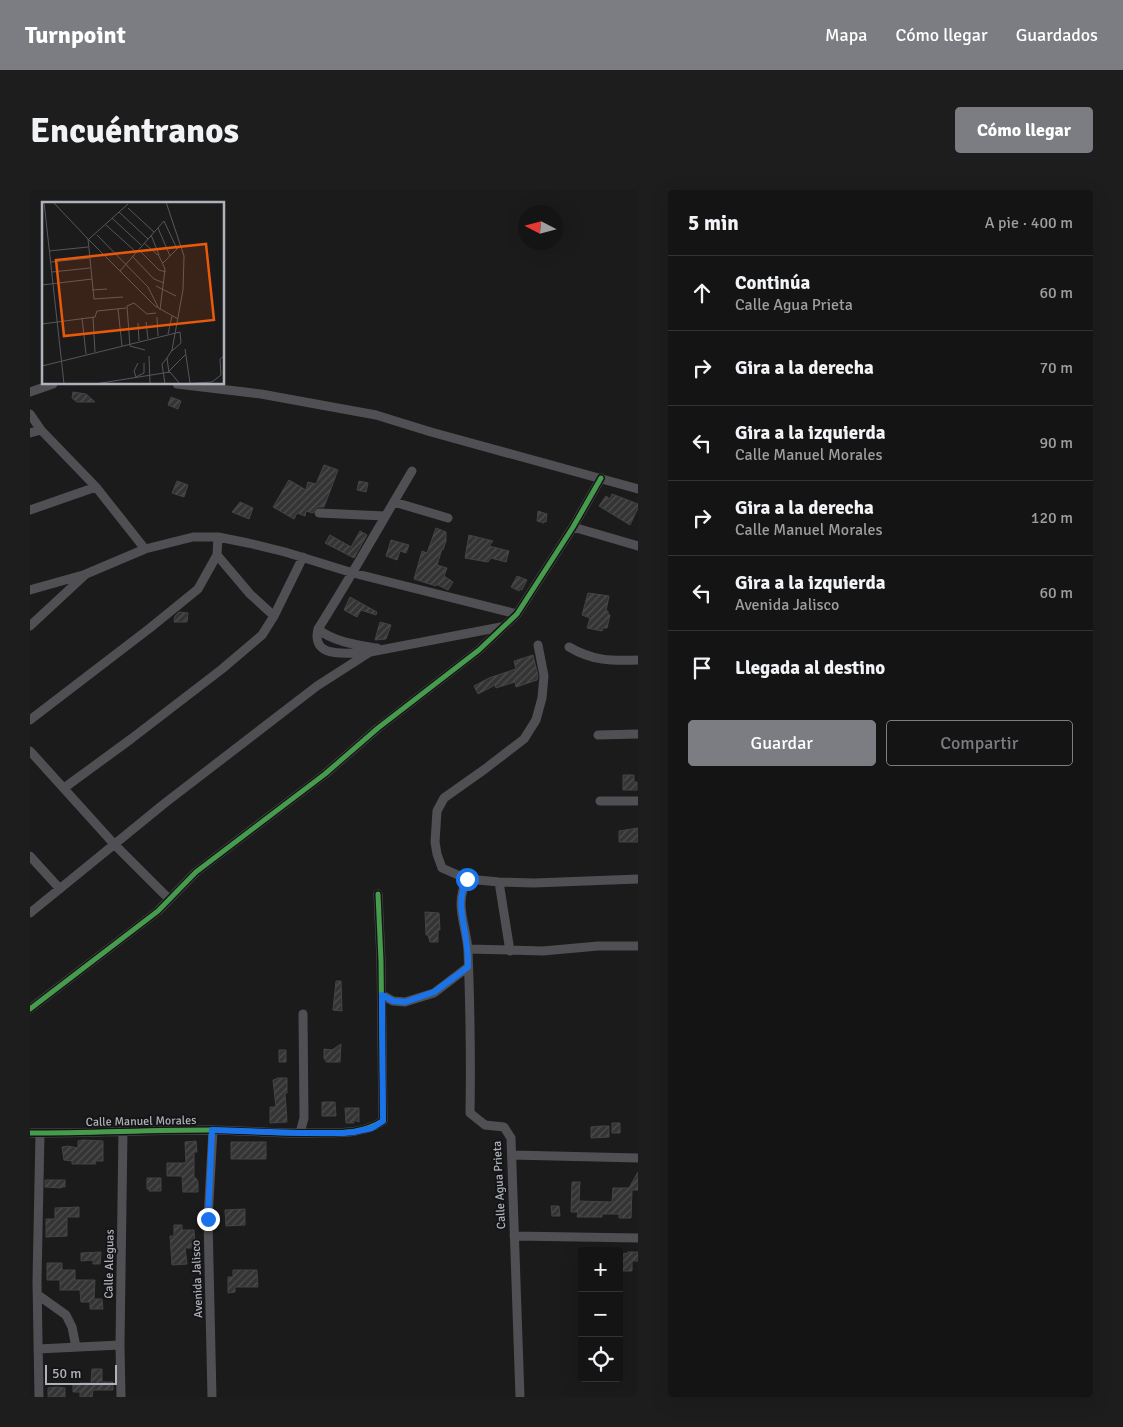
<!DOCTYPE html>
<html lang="es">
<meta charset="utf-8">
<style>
:root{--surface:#141414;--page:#1d1d1d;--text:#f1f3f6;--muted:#9d9ea0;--line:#333334;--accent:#7b7d82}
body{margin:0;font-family:Signika,sans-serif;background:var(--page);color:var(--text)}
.controls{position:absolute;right:15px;bottom:15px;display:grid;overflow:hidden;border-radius:5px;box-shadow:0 5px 20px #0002}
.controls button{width:45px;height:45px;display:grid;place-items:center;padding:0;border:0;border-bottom:1px solid var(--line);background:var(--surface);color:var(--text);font:25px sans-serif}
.compass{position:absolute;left:488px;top:15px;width:45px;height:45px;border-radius:50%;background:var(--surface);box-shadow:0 5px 20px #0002;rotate:276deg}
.scale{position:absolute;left:15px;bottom:12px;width:72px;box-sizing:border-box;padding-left:5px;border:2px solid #aeb2ba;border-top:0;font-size:14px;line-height:18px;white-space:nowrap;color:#aeb2ba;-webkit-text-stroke:4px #151517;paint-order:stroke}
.stop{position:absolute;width:15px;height:15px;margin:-11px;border:4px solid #1a73e8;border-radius:50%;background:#fff}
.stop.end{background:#1a73e8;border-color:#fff;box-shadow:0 1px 5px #0008}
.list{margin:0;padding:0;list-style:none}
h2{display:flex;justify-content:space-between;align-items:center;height:65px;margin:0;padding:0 20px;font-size:21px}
h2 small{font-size:16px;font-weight:400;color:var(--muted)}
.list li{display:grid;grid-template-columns:32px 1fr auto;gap:15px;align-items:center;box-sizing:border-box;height:75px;padding:0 20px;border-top:1px solid var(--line)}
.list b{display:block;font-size:19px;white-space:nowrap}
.list p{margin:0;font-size:16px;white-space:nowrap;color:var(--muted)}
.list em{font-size:16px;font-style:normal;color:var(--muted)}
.actions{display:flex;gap:10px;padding:15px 20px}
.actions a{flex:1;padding:11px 0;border:1px solid var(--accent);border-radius:5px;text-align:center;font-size:18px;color:var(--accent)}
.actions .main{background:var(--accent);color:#fff}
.icon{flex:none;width:28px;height:28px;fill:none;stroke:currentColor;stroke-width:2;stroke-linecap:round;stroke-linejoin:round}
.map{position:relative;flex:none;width:608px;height:1207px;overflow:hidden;border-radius:5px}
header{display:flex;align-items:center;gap:30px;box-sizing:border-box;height:70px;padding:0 25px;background:var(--accent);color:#fff}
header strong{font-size:24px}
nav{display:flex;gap:28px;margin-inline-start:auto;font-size:18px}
.intro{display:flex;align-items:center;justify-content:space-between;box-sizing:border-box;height:120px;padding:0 30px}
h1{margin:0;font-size:35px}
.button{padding:12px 22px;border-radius:5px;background:var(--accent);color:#fff;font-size:18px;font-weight:700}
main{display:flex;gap:30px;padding:0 30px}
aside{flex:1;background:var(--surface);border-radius:5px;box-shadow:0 5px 20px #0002}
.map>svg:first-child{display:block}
.building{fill:url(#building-hatch);stroke:#444447}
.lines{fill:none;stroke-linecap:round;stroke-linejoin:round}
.street{stroke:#505054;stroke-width:9}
.cycleway-casing{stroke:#151517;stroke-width:8}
.cycleway{stroke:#469c4c;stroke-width:5}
.route{stroke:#1a73e8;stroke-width:6}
.labels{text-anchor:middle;stroke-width:4;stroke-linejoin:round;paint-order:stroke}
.street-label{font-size:12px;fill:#aeb2ba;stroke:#151517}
.inset-road{fill:none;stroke:#56575b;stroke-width:1}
.view{fill:#e8590c;fill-opacity:0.15;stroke:#e8590c;stroke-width:2.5}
.inset-edge{fill:none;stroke:#aeb2ba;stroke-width:2.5}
</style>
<header>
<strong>Turnpoint</strong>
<nav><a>Mapa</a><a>Cómo llegar</a><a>Guardados</a></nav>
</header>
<div class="intro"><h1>Encuéntranos</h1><a class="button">Cómo llegar</a></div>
<main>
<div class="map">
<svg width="608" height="1207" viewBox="0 0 608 1207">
<defs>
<pattern id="building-hatch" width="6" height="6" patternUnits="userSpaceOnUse" patternTransform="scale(1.25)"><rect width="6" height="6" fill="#343435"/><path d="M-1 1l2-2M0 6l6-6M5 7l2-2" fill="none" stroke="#4f4f50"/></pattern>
</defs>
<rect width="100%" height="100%" fill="#1b1b1b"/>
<path class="building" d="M43 202 56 204 65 212H47L42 208Z
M141 207 151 211 148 219 138 215Z
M294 275 308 280 294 317H287L283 323 276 321 275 326 267 323 264 329 243 317 259 290 276 300 278 292 286 294Z
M147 291 158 295 154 307 142 303Z
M329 291 338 293 336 302 327 300Z
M582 304 608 314V318L600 335 569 316 576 306 580 309Z
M210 312 223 318 219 329 202 322Z
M508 321 517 324 516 332 514 331V333L507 331Z
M406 338 416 342V351L413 360 412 359 407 375 417 378 414 386 423 392 418 400 406 394V396L384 389 392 361 397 363Z
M330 341 337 345 324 368 295 353 300 345 321 357Z
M439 345 463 351 459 356 479 361 476 372 461 368 458 372 435 368Z
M361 350 379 355 376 363 370 361 367 370 356 366Z
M487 386 497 390 492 400 490 399 489 401 481 397Z
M558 403 579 406 576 421H578V424L580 425 577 438H573L572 441 557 438 560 428 552 425Z
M320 407 347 422 346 425 331 420 327 427 314 420Z
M149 422 158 423 157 432H144L145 426Z
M350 432 361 435 356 449 345 450Z
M503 465 508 486 507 490 486 497 485 492 466 498 465 495 448 504 444 496 459 488 486 479 484 471Z
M593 585H604V592H607V600H593Z
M608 638V652H589V641Z
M395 722 409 723 410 740H408V752H400L398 745H396Z
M306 791H311L312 821 303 820Z
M311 854 310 872H296V869H294V859L302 860Z
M249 860H256V872H249Z
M247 888H257V903H255L257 932 240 933V917H246L243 890 247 889Z
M292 912H305L306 926H292Z
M315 918H329V932L324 930V933H316Z
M582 933H590V943H582Z
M572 936H579V947L561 948V937Z
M53 950 73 951V971H65L66 974H42V971L34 970 32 957 38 956 48 958V951Z
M166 951 167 962H164V988H166L168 992V1002H153L152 986H137V973H156L155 952Z
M201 952H236V969H201Z
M608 982V1000H602L601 1028H589V1024H572V1027H547L548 1022H541L542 992H550L549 1011 582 1012 583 998H599Z
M117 988H131V1001H119V999H117Z
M15 990H35V997H31V998L15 997Z
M521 1016H529L530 1026H522Z
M49 1017V1027H37V1046L16 1047V1029H25V1018Z
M215 1019V1035L196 1036 195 1020Z
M144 1035H152V1040H164L165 1058H155L157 1074 142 1075 140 1046H144Z
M71 1062 70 1074H63V1070L51 1071V1063Z
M598 1062H608V1071H602V1081H589V1065L593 1066V1064L598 1063Z
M17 1073H32V1080H45V1090H65L64 1109H72L73 1119H60V1112H51L50 1100H30V1090H17Z
M203 1080H227L228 1097H205V1102L198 1103V1087H203Z
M62 1179H72V1192H83V1200H63L62 1207H50V1202H43V1195L50 1194V1193H61Z
M27 1197 35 1198V1207H18V1198Z"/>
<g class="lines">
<path class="street" d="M147 194 231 204 346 225 401 242 608 299
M0 202 23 194
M0 224 11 240 66 297 115 359
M0 243 11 240
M364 312 418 328
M0 320 66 297
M289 323 355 326
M543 337 608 356
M187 365 220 404 244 426
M0 400 53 385
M0 436 56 384 115 359 163 347H188L218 353 255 362 323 383 487 424
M288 439C303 452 328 455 347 458
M508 455 514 486 512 508 506 530 494 549 455 579 414 608 407 621 405 652 407 664 412 678 437 689 469 692 504 693 608 689
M539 457C563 471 581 471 608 470
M339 462C321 463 280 470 288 439 321 387 351 333 382 281
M0 530 120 438 168 399 187 365 188 347
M568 545 608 544
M0 561 84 654 139 709
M34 598 101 549 192 479 232 445 244 426 273 367
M570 611H608
M0 666 30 699
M437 689C424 716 436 733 438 760 440 814 441 869 440 923L455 935 474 937 481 948 490 1207
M469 692 480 761
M0 723 135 613 287 496 340 462 471 437
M438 759 513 761 568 756H608
M352 805 363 811 375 812 404 803 438 777
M0 819 128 721 166 682 295 584 348 538 449 460 487 424 543 337 571 288
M0 943C60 943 120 940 179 940 212 940 246 944 279 943 306 942 328 946 353 931L351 771 348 704
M270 943 274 928 273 824
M482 965 608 968
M484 1046 608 1048
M8 1105 36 1125 42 1137 46 1157
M8 1159 90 1155
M9 1207 7 1091 10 943
M91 1207 90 1155 93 941
M182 1207 178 1029 183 940"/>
<defs>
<path id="cycleway" d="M0 819 128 721 166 682 295 584 348 538 449 460 487 424 543 337 571 288
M0 943C60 943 120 940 179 940 212 940 246 944 279 943 306 942 328 946 353 931L351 771 348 704"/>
</defs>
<use href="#cycleway" class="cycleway-casing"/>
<use href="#cycleway" class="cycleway"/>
</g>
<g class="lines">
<path class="route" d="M178 1029 182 940 270 943H314L324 942 342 938 353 931 352 805 363 811 375 812 404 802 438 777C438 771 438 764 437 758 435 732 425 714 437 689"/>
</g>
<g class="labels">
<g class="street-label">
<text transform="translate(111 931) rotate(-1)" y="4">Calle Manuel Morales</text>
<text transform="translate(469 995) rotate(-93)" y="4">Calle Agua Prieta</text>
<text transform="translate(79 1074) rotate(-89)" y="4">Calle Aleguas</text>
<text transform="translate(167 1089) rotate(-92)" y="4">Avenida Jalisco</text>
</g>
</g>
<g transform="translate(12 12)">
<rect width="182" height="182" fill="#1b1b1b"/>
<path class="inset-road" d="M2 0 22 182M11 0 46 37 52 97 81 95M124 0 142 54 141 88 130 148 125 156 127 171M86 6 112 30M77 10 106 37M70 16 99 43M64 23 94 50M116 26 128 54M55 33 106 85 116 105M109 33 117 53M46 37 113 104 136 117M47 37 86 2M102 41 117 54 123 67 118 108M97 48 117 68 124 70M7 49 46 45M90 54 112 77 122 81M9 60 47 56M121 61 139 43M78 69 122 19 135 47M10 70 48 66M0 83 50 77M114 84 134 94M50 88 65 87M76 107 80 144M51 115 53 150M115 115 116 134M40 116 44 152M104 120 106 137M96 121 97 139M0 122 53 115 55 109 84 106M126 132 130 114M143 147 148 181M103 148 88 144 85 104 92 101 105 112 114 111M107 154 108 182M0 164 138 130 139 141 130 149M127 169 143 153M94 175 102 171V161M94 175 92 169 96 161M53 182 128 170 138 182 170 180 179 173 178 157 183 153M123 182 120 162 125 156"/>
<path class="view" d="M164 42 172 118 22 134 14 58Z"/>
<rect width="182" height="182" class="inset-edge"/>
</g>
</svg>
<div class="controls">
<button>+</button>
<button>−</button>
<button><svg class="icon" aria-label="locate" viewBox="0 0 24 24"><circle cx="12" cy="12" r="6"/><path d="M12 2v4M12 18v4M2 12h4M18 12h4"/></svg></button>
</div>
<svg class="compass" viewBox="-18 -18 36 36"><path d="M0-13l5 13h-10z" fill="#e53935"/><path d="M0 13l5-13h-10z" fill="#9d9ea0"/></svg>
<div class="scale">50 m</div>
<div class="stop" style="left:437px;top:689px"></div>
<div class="stop end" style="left:178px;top:1029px"></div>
</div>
<aside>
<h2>5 min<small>A pie · 400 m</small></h2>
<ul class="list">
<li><svg class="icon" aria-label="ahead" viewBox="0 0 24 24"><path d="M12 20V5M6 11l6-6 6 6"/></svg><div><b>Continúa</b><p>Calle Agua Prieta</p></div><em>60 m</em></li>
<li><svg class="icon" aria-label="right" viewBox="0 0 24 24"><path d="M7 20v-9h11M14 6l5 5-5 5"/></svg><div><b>Gira a la derecha</b></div><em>70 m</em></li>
<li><svg class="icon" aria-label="left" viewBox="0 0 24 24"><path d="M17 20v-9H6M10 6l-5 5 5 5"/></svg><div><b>Gira a la izquierda</b><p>Calle Manuel Morales</p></div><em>90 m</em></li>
<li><svg class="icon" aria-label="right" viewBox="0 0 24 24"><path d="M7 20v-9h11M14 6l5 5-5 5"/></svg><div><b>Gira a la derecha</b><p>Calle Manuel Morales</p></div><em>120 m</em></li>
<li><svg class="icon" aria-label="left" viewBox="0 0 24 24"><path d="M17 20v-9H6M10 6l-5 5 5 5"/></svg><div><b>Gira a la izquierda</b><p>Avenida Jalisco</p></div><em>60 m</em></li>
<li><svg class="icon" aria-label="arrive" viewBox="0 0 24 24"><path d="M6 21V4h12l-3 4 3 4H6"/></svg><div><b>Llegada al destino</b></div></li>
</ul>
<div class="actions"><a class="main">Guardar</a><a>Compartir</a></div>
</aside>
</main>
